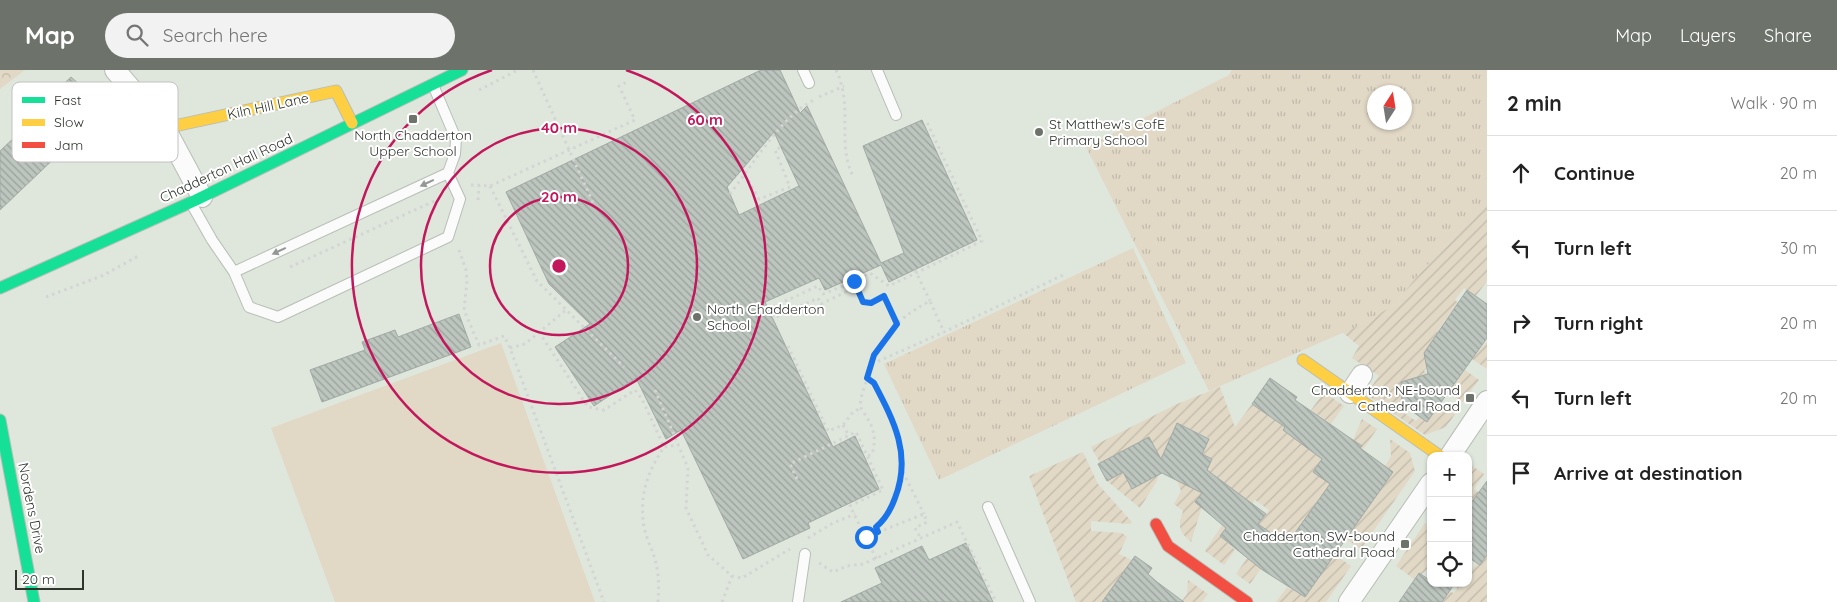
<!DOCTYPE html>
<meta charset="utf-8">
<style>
:root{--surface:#fff;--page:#f2f2f2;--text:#222;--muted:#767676;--line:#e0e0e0;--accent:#6d736b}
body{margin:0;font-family:Quicksand,sans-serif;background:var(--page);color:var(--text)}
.controls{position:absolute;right:15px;bottom:15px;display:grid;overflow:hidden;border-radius:10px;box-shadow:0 1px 4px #0004}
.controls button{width:45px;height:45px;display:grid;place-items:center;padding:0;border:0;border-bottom:1px solid var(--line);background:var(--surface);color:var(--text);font:25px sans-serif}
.compass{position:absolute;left:1367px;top:15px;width:45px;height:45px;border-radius:50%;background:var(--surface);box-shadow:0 1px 4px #0004;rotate:12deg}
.scale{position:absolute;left:15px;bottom:12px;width:69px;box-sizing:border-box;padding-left:5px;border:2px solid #2f342d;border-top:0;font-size:14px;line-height:18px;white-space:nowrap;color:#2f342d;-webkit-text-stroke:4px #fff;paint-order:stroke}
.stop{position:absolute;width:15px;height:15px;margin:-11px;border:4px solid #1a73e8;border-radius:50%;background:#fff}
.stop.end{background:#1a73e8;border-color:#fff;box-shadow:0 1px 5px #0008}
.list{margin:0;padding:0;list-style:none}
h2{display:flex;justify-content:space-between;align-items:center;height:65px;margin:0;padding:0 20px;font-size:21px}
h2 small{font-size:16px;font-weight:400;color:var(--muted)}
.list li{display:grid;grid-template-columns:32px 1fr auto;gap:15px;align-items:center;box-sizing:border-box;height:75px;padding:0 20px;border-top:1px solid var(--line)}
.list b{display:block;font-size:19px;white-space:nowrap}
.list em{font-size:16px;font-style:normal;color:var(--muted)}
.icon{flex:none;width:28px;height:28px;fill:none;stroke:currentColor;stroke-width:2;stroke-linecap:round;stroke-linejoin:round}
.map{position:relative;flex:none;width:1487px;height:532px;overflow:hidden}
header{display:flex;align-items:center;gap:30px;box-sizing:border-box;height:70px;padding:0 25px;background:var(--accent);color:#fff}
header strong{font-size:24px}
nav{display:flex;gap:28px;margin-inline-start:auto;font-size:18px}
.search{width:350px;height:45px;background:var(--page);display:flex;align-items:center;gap:12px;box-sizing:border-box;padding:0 18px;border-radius:28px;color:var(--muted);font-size:19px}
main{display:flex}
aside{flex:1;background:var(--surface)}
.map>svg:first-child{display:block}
.grass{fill:#e1d8c6}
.forest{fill:url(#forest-crowns)}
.park{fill:url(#park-tufts);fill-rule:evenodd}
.garden{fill:url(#garden-furrows)}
.building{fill:url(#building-back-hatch);stroke:#a0a9a3;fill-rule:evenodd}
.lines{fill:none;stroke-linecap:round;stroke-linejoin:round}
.lane-casing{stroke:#b8beb7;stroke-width:12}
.street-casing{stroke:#b8beb7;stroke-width:22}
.fast-casing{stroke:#b8beb7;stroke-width:13}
.slow-casing{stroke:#b8beb7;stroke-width:13}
.jam-casing{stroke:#b8beb7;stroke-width:13}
.path{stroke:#d3d5d3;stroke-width:3;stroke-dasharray:2.5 4;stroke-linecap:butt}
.lane{stroke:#fafbfa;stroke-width:10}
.street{stroke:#fafbfa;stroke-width:20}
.fast{stroke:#16e098;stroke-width:11}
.slow{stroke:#ffcf43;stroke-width:11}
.jam{stroke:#f24e42;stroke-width:11}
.path-bridge{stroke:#d3d5d3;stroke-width:3;stroke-dasharray:2.5 4;stroke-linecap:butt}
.oneway{fill:#949894}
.route{stroke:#1a73e8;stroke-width:6}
.ring{fill:none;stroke:#c2185b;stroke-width:2.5}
.poi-dot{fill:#6d736b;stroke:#fff;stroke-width:2}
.labels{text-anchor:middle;stroke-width:4;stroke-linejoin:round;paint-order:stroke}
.street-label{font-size:14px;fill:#2f342d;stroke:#fff}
.poi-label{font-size:14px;fill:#2f342d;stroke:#fff;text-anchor:start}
.key{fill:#fff;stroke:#c1c2c0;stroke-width:1}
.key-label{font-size:14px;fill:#2f342d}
.centre{fill:#c2185b;stroke:#fff;stroke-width:2.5}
.ring-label{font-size:15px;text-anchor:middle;font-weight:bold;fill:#c2185b;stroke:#fff;stroke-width:4;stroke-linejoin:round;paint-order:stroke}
</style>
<header>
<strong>Map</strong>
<div class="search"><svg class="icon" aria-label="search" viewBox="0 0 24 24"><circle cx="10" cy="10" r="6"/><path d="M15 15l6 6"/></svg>Search here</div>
<nav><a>Map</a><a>Layers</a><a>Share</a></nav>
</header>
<main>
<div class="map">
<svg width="1487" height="532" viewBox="0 0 1487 532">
<defs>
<pattern id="forest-crowns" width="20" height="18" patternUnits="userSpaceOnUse" patternTransform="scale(1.25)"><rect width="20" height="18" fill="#e1d8c6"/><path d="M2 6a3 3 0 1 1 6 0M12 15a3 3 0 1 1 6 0" fill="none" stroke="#c1baaa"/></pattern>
<pattern id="park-tufts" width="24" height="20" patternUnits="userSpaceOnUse" patternTransform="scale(1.25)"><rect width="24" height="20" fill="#e1d8c6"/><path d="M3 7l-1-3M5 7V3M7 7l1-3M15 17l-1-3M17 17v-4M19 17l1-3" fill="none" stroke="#c1baaa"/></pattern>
<pattern id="garden-furrows" width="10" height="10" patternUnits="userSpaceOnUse" patternTransform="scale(1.25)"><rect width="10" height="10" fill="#e1d8c6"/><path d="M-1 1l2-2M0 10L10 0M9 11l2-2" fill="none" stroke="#c1baaa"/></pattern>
<pattern id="building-back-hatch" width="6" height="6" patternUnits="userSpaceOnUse" patternTransform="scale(1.25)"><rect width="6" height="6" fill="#bdc5bf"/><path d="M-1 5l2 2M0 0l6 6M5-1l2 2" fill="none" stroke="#9aa19c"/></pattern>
</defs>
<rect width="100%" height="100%" fill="#dfe7dd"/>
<path class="grass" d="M501 273 595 532H335L271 358Z"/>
<path class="forest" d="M0 0H25L0 19Z"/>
<path class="park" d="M1232 0H1487V127L1477 142 1418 205 1394 235 1356 257 1209 321 1086 77 1229 5ZM1374 22H1404V52H1374Z
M1133 178 1186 293 939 410 884 294Z"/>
<path class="garden" d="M1487 127V211L1476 226 1464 218 1455 230 1487 256 1456 235 1437 262 1473 288 1487 271V299L1445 271 1424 301 1450 320 1465 300 1479 310 1463 332 1421 306 1415 314 1404 311 1401 316V321L1407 325 1401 333 1408 337 1404 343 1416 351 1420 346 1427 352 1440 334 1455 344 1446 357 1425 365 1370 327 1369 320 1379 306 1352 288 1359 276 1342 262 1356 257 1394 235 1418 205 1477 142Z
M1220 317 1235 357 1252 334 1279 353 1286 343 1310 379 1329 353 1311 340 1324 322 1344 336 1326 361 1330 377 1313 402 1342 405 1362 376 1353 370 1362 349 1377 359 1360 384 1385 396 1391 386 1390 369 1410 383 1415 401 1361 479 1345 468 1334 484 1351 496 1326 532H1276L1287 517 1292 520 1293 519 1297 481 1270 462 1251 488 1262 497 1250 514 1236 504 1248 487 1249 467 1269 440 1255 430 1245 443 1239 439 1220 466 1235 480 1224 495 1205 481 1241 426 1214 405 1195 432 1202 437 1191 472C1178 462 1178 455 1183 441L1174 434 1181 421 1177 411 1179 408 1198 417 1212 389 1202 384 1209 368 1177 353 1168 373 1179 379 1160 398 1157 411 1140 438 1107 411 1123 402 1132 419 1154 408 1144 387 1148 368 1100 393 1091 377 1177 334Z
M1083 382 1098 414 1132 452 1130 454 1091 451V461L1122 463 1127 467 1119 484 1132 490 1106 527 1112 532H1076L1029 406Z
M1468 393 1484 404 1474 419 1487 428 1468 437Z
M1425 453 1431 457V495L1421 505 1418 503 1414 509 1396 496Z
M1487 477V532H1442L1444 520 1454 523 1457 519 1456 513H1468V499L1471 501 1477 493 1480 495 1487 485Z
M1188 510 1208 524 1202 532H1181L1187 524Z"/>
<path class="building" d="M761 0H780L800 43 807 36 881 193 904 183 863 76 922 50 977 170 889 212 881 195 825 220 819 208 765 232 833 377 855 366 879 419 808 453 810 458 743 489 681 360 666 369 636 308 594 336 555 277 590 254 549 214 506 122ZM774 62 799 116 739 145 727 117Z
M71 7 102 34 61 82 0 140V81L38 45 34 42Z
M1467 220 1487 234V268L1427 352 1402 334 1401 312 1428 304 1424 283Z
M459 244 471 277 322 332 310 300 365 280 362 272 395 260 398 267Z
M1270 308 1297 327 1295 330 1353 370 1362 376 1360 378 1393 402 1305 527 1261 499 1220 466 1226 458 1195 432 1202 423 1162 403 1132 419 1123 402 1107 411 1098 394 1149 367 1161 389 1177 353 1209 369 1202 384 1212 389 1207 400 1266 444 1258 454 1287 474 1330 414 1313 402 1322 389 1283 360 1285 357 1252 334Z
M1487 411V485L1480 495 1468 487V437Z
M966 473 993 532H841L882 513 875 498 922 476 929 490Z
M1135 486 1152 498 1148 504 1157 512 1184 532H1102Z
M1419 503 1431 511V513H1455L1442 532H1399Z"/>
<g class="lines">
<defs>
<path id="lane" d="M803 0 809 13
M877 0 896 45
M191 133 212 170 234 202 448 103 455 84 456 69 433 15
M234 202 249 237 278 247 448 167 460 129 448 103
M988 437 1030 532
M798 532 805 484"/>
<path id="street" d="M115 0 165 58 202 127
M1350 323 1362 305
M1450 386 1487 331
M1349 532 1431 413"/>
<path id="fast" d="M0 218 196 130 462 0
M0 350 34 532"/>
<path id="slow" d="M165 58 336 21 352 53
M1303 290 1440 386"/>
<path id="jam" d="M1156 454 1168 476 1247 532"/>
</defs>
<use href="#lane" class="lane-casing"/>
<use href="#street" class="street-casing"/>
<use href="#fast" class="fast-casing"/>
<use href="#slow" class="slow-casing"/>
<use href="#jam" class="jam-casing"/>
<path class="path" d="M533 0 594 135
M836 0C854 37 836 72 853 106
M479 20 518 0
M819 27 844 16
M745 105 759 129 790 117 775 80 781 77
M471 115 490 116 635 50 619 16 629 11
M490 116 537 211 624 297
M730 124C752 96 782 45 814 30
M478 130 479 115
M459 180 466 200 467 211 464 240 479 275 504 266 510 278 604 532
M290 197 441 128
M854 211 863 232 871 233 884 226 897 254
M843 216 823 224 818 216 770 238 774 248 818 228 821 234 846 222 843 216 870 203 889 216 982 171 926 50
M46 227 104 205 140 185
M539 262 588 337 604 340 635 320 642 329 664 377
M788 276 828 361 843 355 853 342 861 338
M510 278 525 274 566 240
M872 294 944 262 1063 205
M867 308C878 316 884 331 889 343 902 374 908 396 895 428 891 440 886 449 876 457L878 462
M655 320 688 398 686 438 708 485 732 506 742 508 790 479
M843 355 849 366
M868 386 872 384C876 370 875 360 867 348 866 345 862 341 861 338 859 330 864 319 866 312 878 270 892 251 930 231L944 262
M903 402 924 444
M797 409 790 394 856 362 883 420 850 436 877 490
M866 467 924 444 927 452 915 458 921 469
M808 468 833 453 855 444
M819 493 833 502 847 496 863 494 957 452 996 532
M658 532C659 516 659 501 654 486 651 477 646 467 644 457 639 425 647 403 664 377L678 375
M722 532 732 506"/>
<use href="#lane" class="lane"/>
<use href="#street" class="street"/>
<use href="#fast" class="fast"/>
<use href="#slow" class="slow"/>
<use href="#jam" class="jam"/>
<path class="path-bridge" d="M915 200 930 231"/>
</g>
<defs><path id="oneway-solid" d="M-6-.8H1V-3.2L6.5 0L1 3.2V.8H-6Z" transform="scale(1.25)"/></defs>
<g class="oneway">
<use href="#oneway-solid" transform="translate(427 113) rotate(155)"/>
<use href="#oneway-solid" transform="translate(279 181) rotate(155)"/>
</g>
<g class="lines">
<path class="route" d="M854 211 863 232 871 233 884 226 897 254 874 285 867 308 874 313C894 351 912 385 895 428 891 439 886 449 876 457L878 462 866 467"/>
</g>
<g class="ring">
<circle cx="559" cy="196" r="69"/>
<circle cx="559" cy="196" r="138"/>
<path d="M626 0A207 207 0 1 1 492 0"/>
</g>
<g class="poi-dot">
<rect x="408" y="44" width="10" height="10" rx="2.5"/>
<circle cx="1039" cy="62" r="5"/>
<circle cx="697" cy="247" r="5"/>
<rect x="1465" y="323" width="10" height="10" rx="2.5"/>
<rect x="1400" y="469" width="10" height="10" rx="2.5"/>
</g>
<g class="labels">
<g class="street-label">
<text transform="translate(268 36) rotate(-12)" y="5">Kiln Hill Lane</text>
<text transform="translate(226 98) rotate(-25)" y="5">Chadderton Hall Road</text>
<text transform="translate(32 438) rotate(79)" y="5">Nordens Drive</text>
</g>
<g class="poi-label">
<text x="1049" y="59">St Matthew's CofE<tspan x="1049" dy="16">Primary School</tspan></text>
<text x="413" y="70" text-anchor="middle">North Chadderton<tspan x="413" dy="16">Upper School</tspan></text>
<text x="707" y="244">North Chadderton<tspan x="707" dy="16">School</tspan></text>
<text x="1460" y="325" text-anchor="end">Chadderton, NE-bound<tspan x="1460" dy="16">Cathedral Road</tspan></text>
<text x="1395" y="471" text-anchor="end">Chadderton, SW-bound<tspan x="1395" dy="16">Cathedral Road</tspan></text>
</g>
</g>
<rect x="12" y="12" width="166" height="80" rx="8" class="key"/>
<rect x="22" y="27" width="23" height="6" fill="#16e098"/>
<rect x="22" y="49" width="23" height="7" fill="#ffcf43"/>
<rect x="22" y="72" width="23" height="6" fill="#f24e42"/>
<g class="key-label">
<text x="54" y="35">Fast</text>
<text x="54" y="57">Slow</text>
<text x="54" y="80">Jam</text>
</g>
<circle cx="559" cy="196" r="8" class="centre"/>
<g class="ring-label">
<text x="705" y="55">60 m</text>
<text x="559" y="63">40 m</text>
<text x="559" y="132">20 m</text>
</g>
</svg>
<div class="controls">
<button>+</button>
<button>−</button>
<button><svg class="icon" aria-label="locate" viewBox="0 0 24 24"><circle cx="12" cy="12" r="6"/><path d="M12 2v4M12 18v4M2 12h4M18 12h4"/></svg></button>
</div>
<svg class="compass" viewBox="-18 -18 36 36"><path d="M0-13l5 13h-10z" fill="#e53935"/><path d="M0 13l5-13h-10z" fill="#767676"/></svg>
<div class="scale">20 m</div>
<div class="stop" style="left:866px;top:467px"></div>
<div class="stop end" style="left:854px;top:211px"></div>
</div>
<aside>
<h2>2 min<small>Walk · 90 m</small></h2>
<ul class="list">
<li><svg class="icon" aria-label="ahead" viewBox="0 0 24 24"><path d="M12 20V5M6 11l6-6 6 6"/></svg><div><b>Continue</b></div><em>20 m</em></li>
<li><svg class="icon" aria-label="left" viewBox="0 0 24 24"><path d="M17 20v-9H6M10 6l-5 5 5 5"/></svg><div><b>Turn left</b></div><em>30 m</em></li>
<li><svg class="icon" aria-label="right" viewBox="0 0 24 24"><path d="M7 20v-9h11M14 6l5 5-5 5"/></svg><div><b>Turn right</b></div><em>20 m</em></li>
<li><svg class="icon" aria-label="left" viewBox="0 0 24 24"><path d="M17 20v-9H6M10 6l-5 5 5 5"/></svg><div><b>Turn left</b></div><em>20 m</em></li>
<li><svg class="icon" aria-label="arrive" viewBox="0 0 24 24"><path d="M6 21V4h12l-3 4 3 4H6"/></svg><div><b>Arrive at destination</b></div></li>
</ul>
</aside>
</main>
